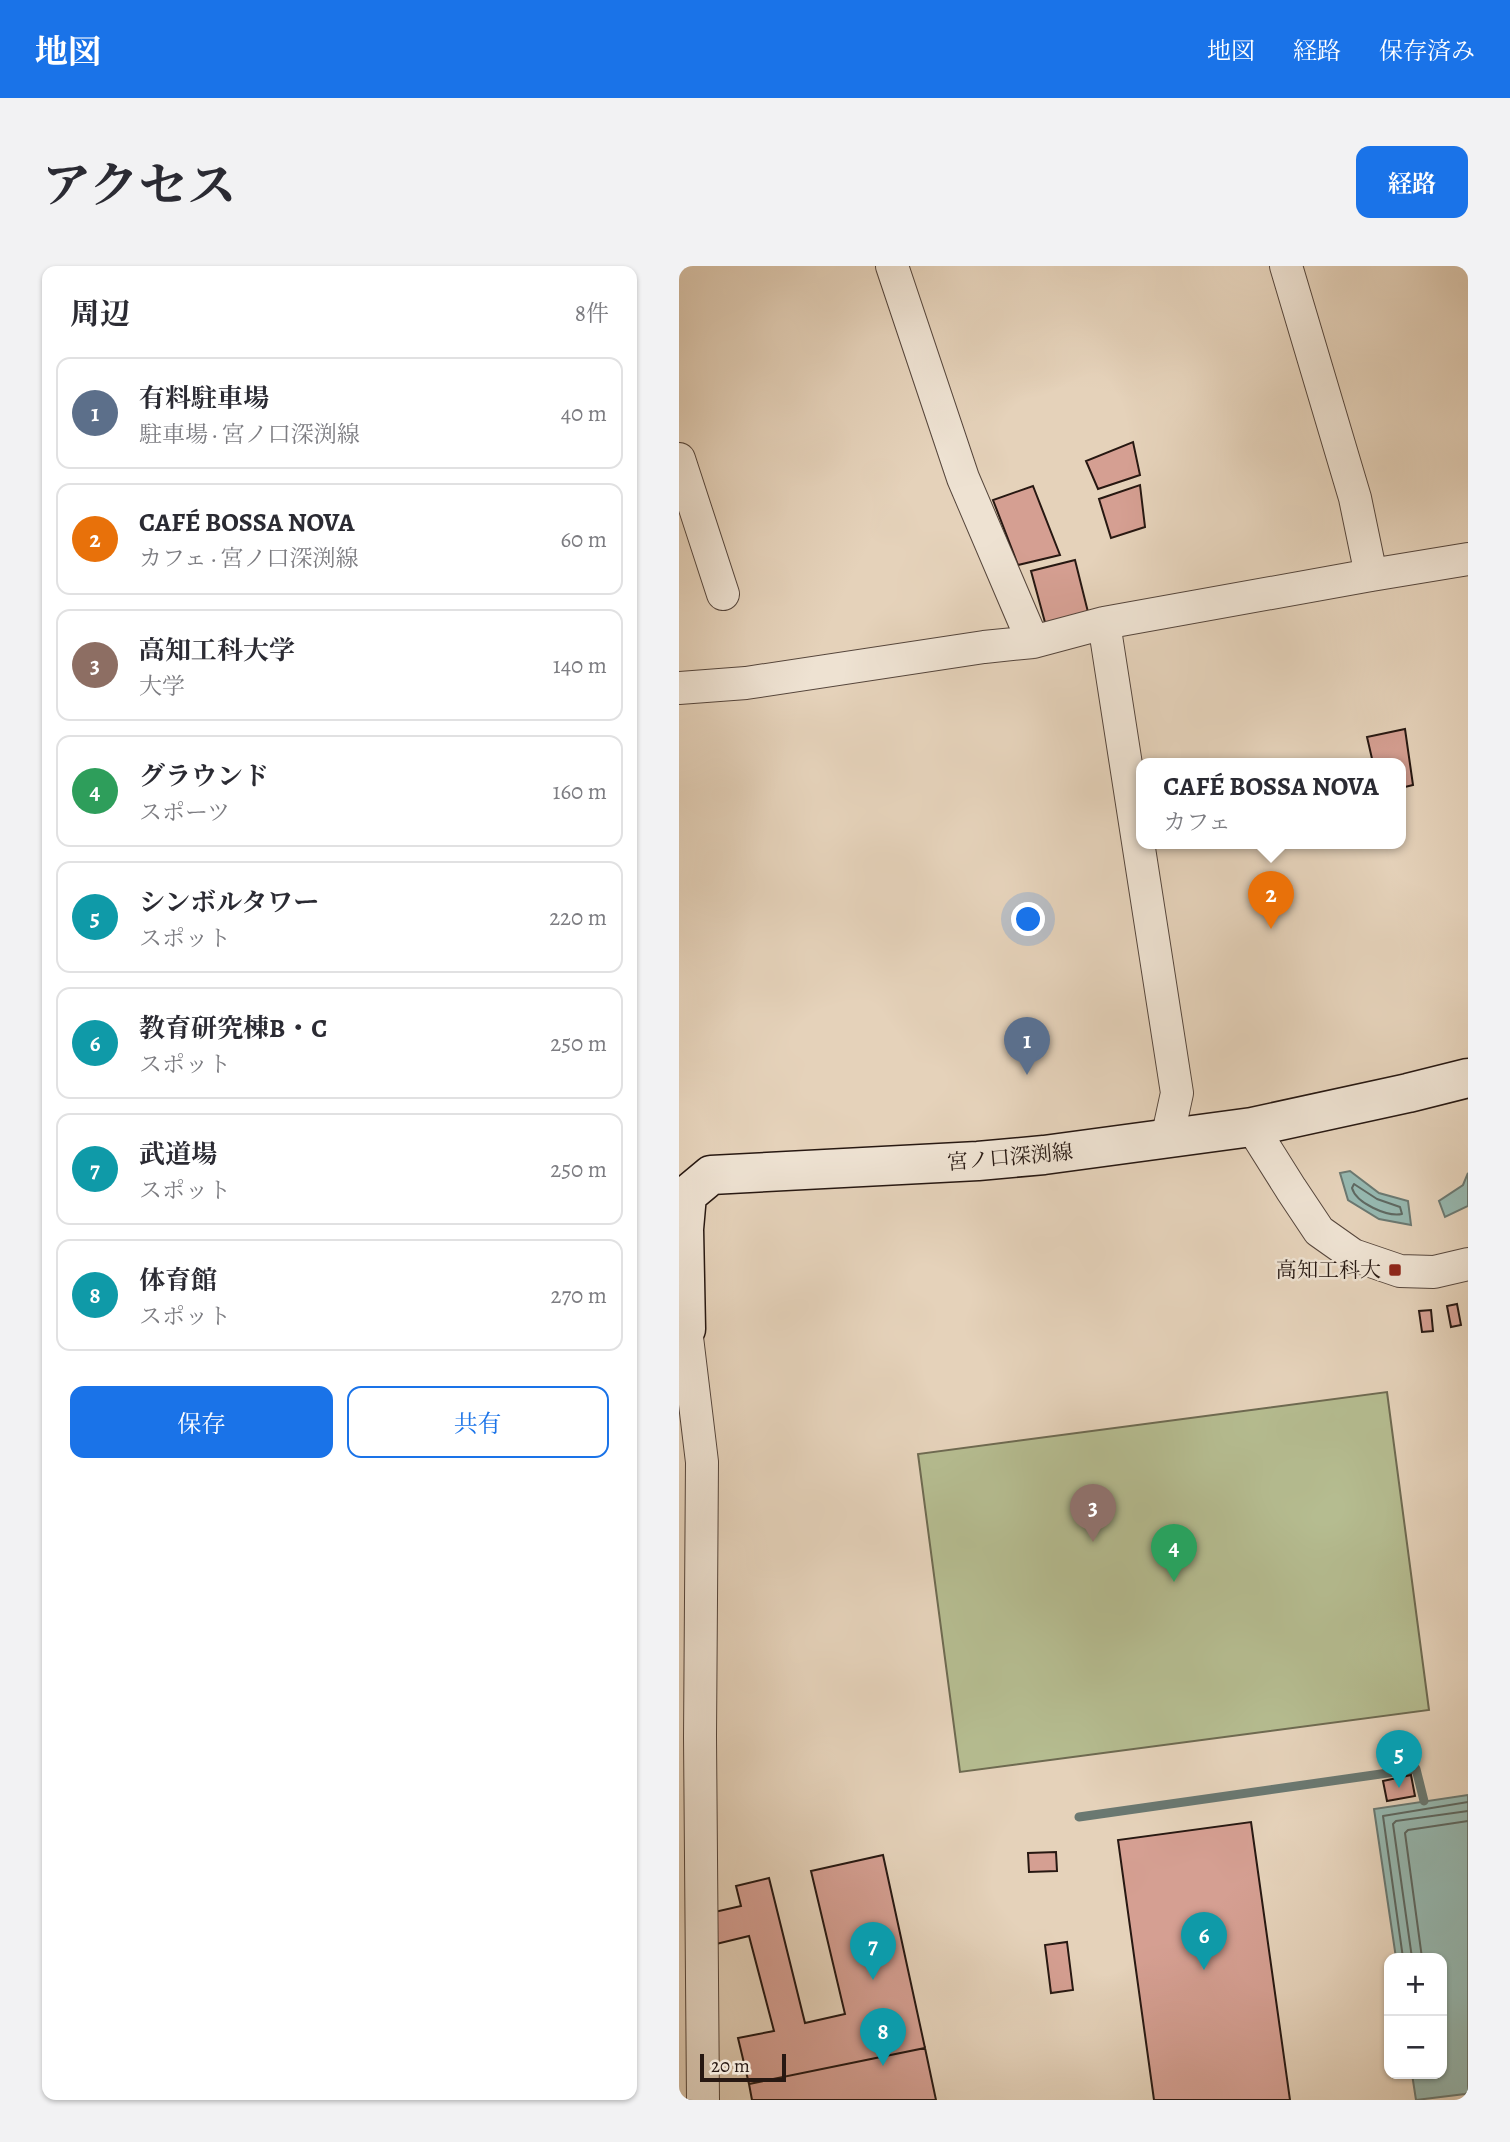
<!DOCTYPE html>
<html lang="ja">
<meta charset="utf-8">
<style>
:root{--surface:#fff;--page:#f2f2f3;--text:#2b2b33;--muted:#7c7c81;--line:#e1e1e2;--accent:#1a73e8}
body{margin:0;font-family:Alegreya,"Noto Serif JP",serif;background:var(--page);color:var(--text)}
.controls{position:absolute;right:21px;bottom:21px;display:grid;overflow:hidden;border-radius:14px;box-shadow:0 2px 5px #0004}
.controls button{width:63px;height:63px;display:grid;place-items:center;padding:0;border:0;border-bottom:2px solid var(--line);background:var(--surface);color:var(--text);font:35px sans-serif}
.scale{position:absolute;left:21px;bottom:18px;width:86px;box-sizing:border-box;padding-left:7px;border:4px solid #271812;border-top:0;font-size:19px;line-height:24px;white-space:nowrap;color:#271812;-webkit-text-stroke:5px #eee2d2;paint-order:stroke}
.you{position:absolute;left:350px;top:654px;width:24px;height:24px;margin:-18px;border:5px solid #fff;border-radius:50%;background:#1a73e8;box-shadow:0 0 0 10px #1a73e833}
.badge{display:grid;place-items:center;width:46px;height:46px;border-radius:50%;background:var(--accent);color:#fff;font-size:23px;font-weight:700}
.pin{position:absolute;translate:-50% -58px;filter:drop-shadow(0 2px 4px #0008)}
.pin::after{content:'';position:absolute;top:37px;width:24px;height:21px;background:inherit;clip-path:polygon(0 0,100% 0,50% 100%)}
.popup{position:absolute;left:457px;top:492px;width:270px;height:91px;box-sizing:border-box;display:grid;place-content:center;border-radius:14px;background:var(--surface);filter:drop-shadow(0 2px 5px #0005);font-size:23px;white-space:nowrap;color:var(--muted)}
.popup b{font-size:26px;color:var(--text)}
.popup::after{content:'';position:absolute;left:50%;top:100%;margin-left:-14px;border:14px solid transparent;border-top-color:var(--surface)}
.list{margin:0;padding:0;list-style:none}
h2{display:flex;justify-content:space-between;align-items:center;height:91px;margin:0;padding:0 28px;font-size:30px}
h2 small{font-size:23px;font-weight:400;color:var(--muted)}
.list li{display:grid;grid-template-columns:46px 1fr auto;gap:21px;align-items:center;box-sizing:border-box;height:112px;margin:0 14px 14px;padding:0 14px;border:2px solid var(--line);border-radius:14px}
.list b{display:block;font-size:26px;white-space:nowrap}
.list p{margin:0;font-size:23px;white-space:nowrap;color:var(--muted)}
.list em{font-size:23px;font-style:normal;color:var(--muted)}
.actions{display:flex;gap:14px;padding:21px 28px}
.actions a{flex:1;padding:16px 0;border:2px solid var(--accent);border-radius:14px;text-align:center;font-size:24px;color:var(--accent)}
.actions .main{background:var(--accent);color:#fff}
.map{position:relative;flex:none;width:789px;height:1834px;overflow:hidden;border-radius:14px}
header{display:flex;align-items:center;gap:42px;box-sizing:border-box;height:98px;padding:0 35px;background:var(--accent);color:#fff}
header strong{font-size:33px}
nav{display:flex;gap:38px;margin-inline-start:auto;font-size:24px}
.intro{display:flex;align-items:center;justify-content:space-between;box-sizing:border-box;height:168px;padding:0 42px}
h1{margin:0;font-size:49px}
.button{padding:18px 32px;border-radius:14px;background:var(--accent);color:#fff;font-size:24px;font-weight:700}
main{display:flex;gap:42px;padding:0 42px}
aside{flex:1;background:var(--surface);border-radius:14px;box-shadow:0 2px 5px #0004}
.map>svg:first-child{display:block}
.green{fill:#b5bc90;stroke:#6e6a51;stroke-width:2}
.water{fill:#96b8b0;stroke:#6a7871;stroke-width:2}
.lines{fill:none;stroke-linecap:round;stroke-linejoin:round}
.shore{stroke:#5e6861;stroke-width:2}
.stream{stroke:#6a7871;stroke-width:9}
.building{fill:#d59f92;stroke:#271812;stroke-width:2}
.street-casing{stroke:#56463c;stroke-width:34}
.secondary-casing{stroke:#271812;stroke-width:41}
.street{stroke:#eee2d2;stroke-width:32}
.secondary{stroke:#eee2d2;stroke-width:38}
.poi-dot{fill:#8f2418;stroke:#eee2d2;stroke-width:2.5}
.labels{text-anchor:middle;stroke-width:5;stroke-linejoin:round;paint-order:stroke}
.street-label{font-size:21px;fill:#271812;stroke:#eee2d2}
.poi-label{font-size:21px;fill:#271812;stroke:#eee2d2;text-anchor:end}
</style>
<header>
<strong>地図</strong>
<nav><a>地図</a><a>経路</a><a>保存済み</a></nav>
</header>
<div class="intro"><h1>アクセス</h1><a class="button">経路</a></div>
<main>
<aside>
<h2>周辺<small>8件</small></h2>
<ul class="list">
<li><span class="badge" style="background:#5c6f8a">1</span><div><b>有料駐車場</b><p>駐車場 · 宮ノ口深渕線</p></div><em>40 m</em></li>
<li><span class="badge" style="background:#e8710a">2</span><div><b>CAFÉ BOSSA NOVA</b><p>カフェ · 宮ノ口深渕線</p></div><em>60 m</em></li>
<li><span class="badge" style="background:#8d6e63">3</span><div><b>高知工科大学</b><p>大学</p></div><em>140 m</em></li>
<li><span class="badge" style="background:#2e9e5b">4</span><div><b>グラウンド</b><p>スポーツ</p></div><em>160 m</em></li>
<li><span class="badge" style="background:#0f9aa8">5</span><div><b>シンボルタワー</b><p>スポット</p></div><em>220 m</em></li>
<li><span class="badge" style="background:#0f9aa8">6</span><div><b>教育研究棟B・C</b><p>スポット</p></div><em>250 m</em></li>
<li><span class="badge" style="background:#0f9aa8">7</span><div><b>武道場</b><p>スポット</p></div><em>250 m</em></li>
<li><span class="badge" style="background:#0f9aa8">8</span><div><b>体育館</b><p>スポット</p></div><em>270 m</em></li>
</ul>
<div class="actions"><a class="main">保存</a><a>共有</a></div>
</aside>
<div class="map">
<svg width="789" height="1834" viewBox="0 0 789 1834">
<rect width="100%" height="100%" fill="#e5d2ba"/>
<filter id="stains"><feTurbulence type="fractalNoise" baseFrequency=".00286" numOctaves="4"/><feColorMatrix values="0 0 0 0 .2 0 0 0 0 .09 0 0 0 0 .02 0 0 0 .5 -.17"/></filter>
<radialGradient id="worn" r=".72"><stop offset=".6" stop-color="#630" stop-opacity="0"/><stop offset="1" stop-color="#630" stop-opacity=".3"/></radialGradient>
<path class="green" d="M708 1126 750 1444 281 1506 239 1188Z"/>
<path class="water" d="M671 905 700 927 729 935 732 959 700 953 669 934 661 907Z
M789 907V940L766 951 760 935 784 919Z
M789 1529V1826L786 1828 737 1834 733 1808H763V1692H717L695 1543Z"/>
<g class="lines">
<path class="shore" d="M675 918 698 933 721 941 723 948C708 951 677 937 673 922Z
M724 1692 704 1550 789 1536
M733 1692 714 1558 717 1555 789 1545
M743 1692 726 1567 729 1564 789 1555"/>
<path class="stream" d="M400 1551 737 1503 745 1535"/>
</g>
<path class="building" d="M454 176 461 209 419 223 407 195Z
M461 219 466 261 432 272 420 233Z
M354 220 381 289 339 299 314 234Z
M396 294 410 350 367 360 352 305Z
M726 463 734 519 722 522V497H694L688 471Z
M778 1038 782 1059 772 1061 768 1040Z
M752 1044 754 1065 743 1066 740 1045Z
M732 1509 736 1530 708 1535 704 1515Z
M572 1556 611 1834H475L439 1574Z
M377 1586 378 1605 350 1606 349 1587Z
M204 1589 246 1782 70 1818 59 1772 95 1765 70 1670 29 1680 31 1647 62 1640 57 1620 90 1612 126 1757 166 1748 132 1605Z
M388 1676 394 1724 372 1727 366 1679Z
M246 1782 257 1834H73L70 1818Z"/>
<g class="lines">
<defs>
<path id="street" d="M213 0 284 212 354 376
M607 0 676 232 692 309
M0 193 44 328
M425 357 498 827 488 873
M0 422 67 417 305 381 354 376 425 357 692 309 789 293
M573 861 612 923 640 965 674 989 721 1005 755 1006 789 998
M0 1064 7 1063 23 1196 21 1471 24 1834"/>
<path id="secondary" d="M7 1063 5 963 8 929 32 909 299 895 365 889 573 861 729 827 789 812"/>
</defs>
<use href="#street" class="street-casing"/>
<use href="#secondary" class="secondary-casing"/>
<use href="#street" class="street"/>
<use href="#secondary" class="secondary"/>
</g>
<rect class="poi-dot" x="709" y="997" width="14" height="14" rx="3.5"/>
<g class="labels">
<g class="street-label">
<text transform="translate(331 891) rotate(-5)" y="7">宮ノ口深渕線</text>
</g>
<g class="poi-label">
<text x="702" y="1011">高知工科大</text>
</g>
</g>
<rect width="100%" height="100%" filter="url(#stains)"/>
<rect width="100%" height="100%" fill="url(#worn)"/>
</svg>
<div class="controls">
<button>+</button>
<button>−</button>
</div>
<div class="scale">20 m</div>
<div class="you"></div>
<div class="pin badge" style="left:348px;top:809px;background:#5c6f8a">1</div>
<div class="pin badge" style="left:592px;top:663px;background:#e8710a">2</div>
<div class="popup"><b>CAFÉ BOSSA NOVA</b>カフェ</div>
<div class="pin badge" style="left:414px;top:1276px;background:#8d6e63">3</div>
<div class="pin badge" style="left:495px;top:1316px;background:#2e9e5b">4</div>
<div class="pin badge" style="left:720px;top:1522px;background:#0f9aa8">5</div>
<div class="pin badge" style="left:525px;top:1704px;background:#0f9aa8">6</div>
<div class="pin badge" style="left:194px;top:1714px;background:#0f9aa8">7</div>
<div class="pin badge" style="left:204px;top:1800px;background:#0f9aa8">8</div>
</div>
</main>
